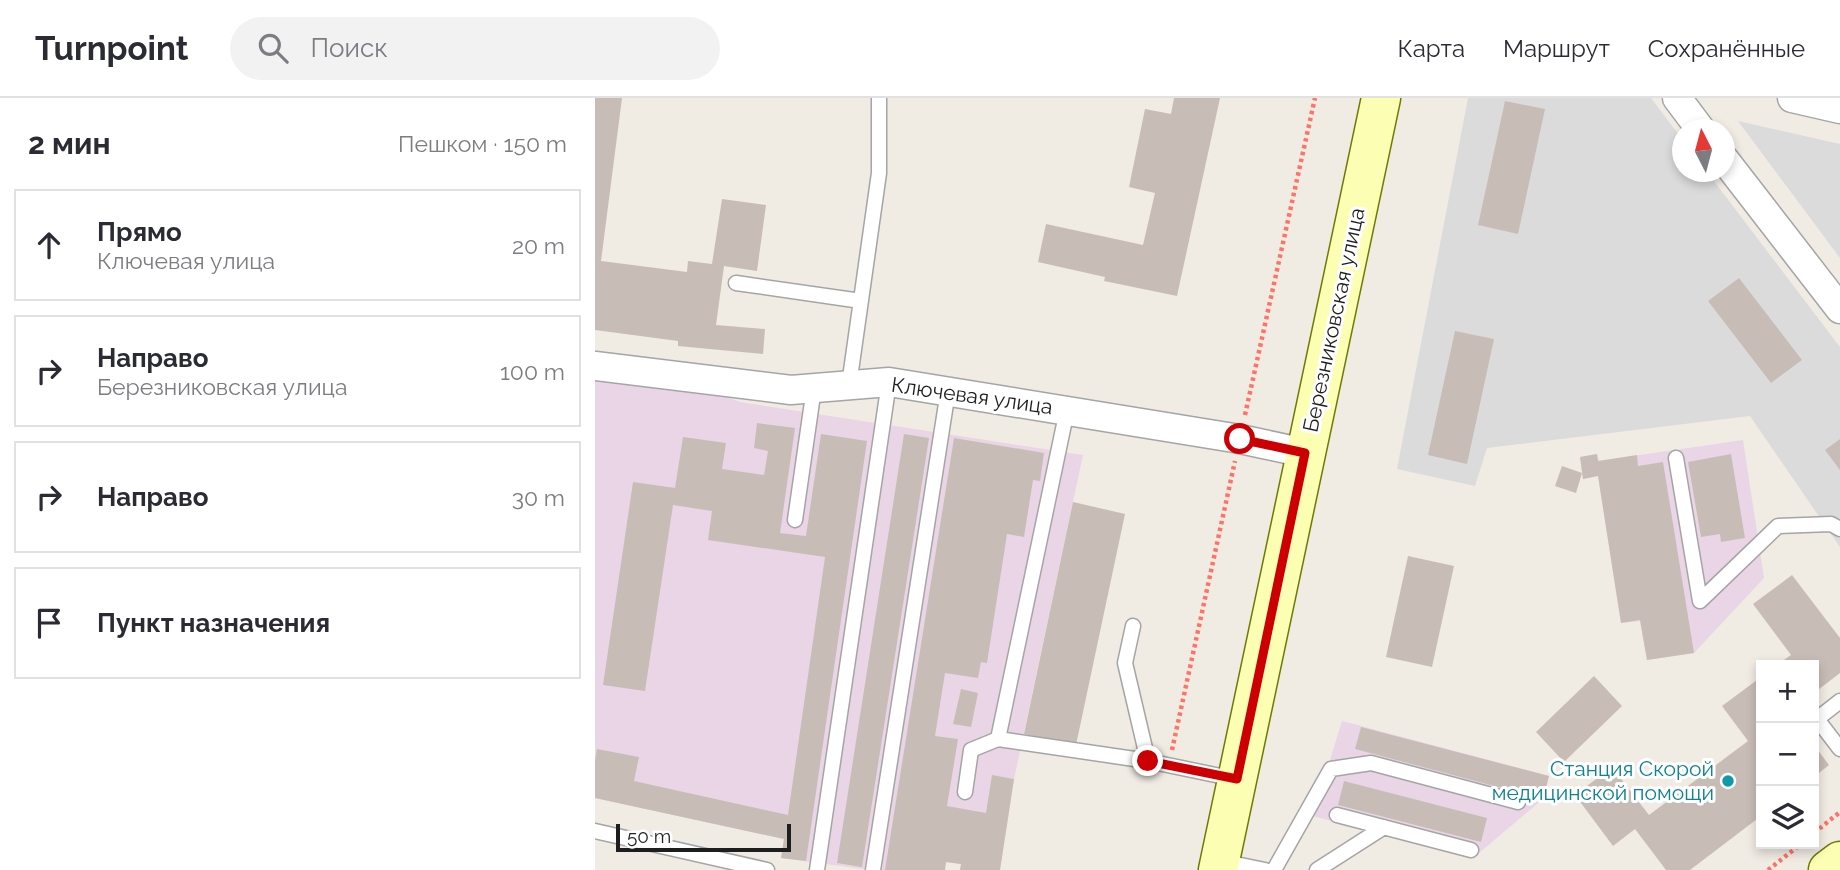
<!DOCTYPE html>
<html lang="ru">
<meta charset="utf-8">
<style>
:root{--surface:#fff;--page:#f2f2f3;--text:#2b2b33;--muted:#7c7c81;--line:#e1e1e2}
body{margin:0;font-family:Raleway,sans-serif;background:var(--page);color:var(--text)}
.controls{position:absolute;right:21px;bottom:21px;display:grid;overflow:hidden;border-radius:0px;box-shadow:0 4px 10px #0003}
.controls button{width:63px;height:63px;display:grid;place-items:center;padding:0;border:0;border-bottom:2px solid var(--line);background:var(--surface);color:var(--text);font:35px sans-serif}
.compass{position:absolute;left:1077px;top:21px;width:63px;height:63px;border-radius:50%;background:var(--surface);box-shadow:0 4px 10px #0003;rotate:354deg}
.scale{position:absolute;left:21px;bottom:18px;width:175px;box-sizing:border-box;padding-left:7px;border:4px solid #1e1e1e;border-top:0;font-size:19px;line-height:24px;white-space:nowrap;color:#1e1e1e;-webkit-text-stroke:5px #fff;paint-order:stroke}
.stop{position:absolute;width:21px;height:21px;margin:-16px;border:5px solid #cc0004;border-radius:50%;background:#fff}
.stop.end{background:#cc0004;border-color:#fff;box-shadow:0 2px 7px #0008}
.list{margin:0;padding:0;list-style:none}
h2{display:flex;justify-content:space-between;align-items:center;height:91px;margin:0;padding:0 28px;font-size:30px}
h2 small{font-size:23px;font-weight:400;color:var(--muted)}
.list li{display:grid;grid-template-columns:46px 1fr auto;gap:21px;align-items:center;box-sizing:border-box;height:112px;margin:0 14px 14px;padding:0 14px;border:2px solid var(--line);border-radius:0px}
.list b{display:block;font-size:26px;white-space:nowrap}
.list p{margin:0;font-size:23px;white-space:nowrap;color:var(--muted)}
.list em{font-size:23px;font-style:normal;color:var(--muted)}
.icon{flex:none;width:38px;height:38px;fill:none;stroke:currentColor;stroke-width:2;stroke-linecap:round;stroke-linejoin:round}
.map{position:relative;flex:none;width:1245px;height:772px;overflow:hidden}
header{display:flex;align-items:center;gap:42px;box-sizing:border-box;height:98px;padding:0 35px;background:var(--surface);border-bottom:2px solid var(--line)}
header strong{font-size:33px}
nav{display:flex;gap:38px;margin-inline-start:auto;font-size:24px}
.search{width:490px;height:63px;background:var(--page);display:flex;align-items:center;gap:18px;box-sizing:border-box;padding:0 24px;border-radius:38px;color:var(--muted);font-size:26px}
main{display:flex}
aside{flex:1;background:var(--surface)}
.map>svg:first-child{display:block}
.residential{fill:#dcdbdb}
.industrial{fill:#e9d5e6}
.building{fill:#c8bdb6}
.lines{fill:none;stroke-linecap:round;stroke-linejoin:round}
.lane-casing{stroke:#a5a5a5;stroke-width:17}
.street-casing{stroke:#a5a5a5;stroke-width:31}
.secondary-casing{stroke:#6f7a00;stroke-width:41}
.path{stroke:#ff7265;stroke-width:4.5;stroke-dasharray:3.5 3.5;stroke-linecap:butt}
.lane{stroke:#fff;stroke-width:14}
.street{stroke:#fff;stroke-width:28}
.secondary{stroke:#fbfeb3;stroke-width:38}
.route{stroke:#cc0004;stroke-width:9}
.culture-dot{fill:#0f9aa8;stroke:#fff;stroke-width:2.5}
.labels{text-anchor:middle;stroke-width:6;stroke-linejoin:round;paint-order:stroke}
.street-label{font-size:21px;fill:#1e1e1e;stroke:#fff}
.culture-label{font-size:21px;fill:#0d838f;stroke:#fff;text-anchor:end}
</style>
<header>
<strong>Turnpoint</strong>
<div class="search"><svg class="icon" aria-label="search" viewBox="0 0 24 24"><circle cx="10" cy="10" r="6"/><path d="M15 15l6 6"/></svg>Поиск</div>
<nav><a>Карта</a><a>Маршрут</a><a>Сохранённые</a></nav>
</header>
<main>
<aside>
<h2>2 мин<small>Пешком · 150 m</small></h2>
<ul class="list">
<li><svg class="icon" aria-label="ahead" viewBox="0 0 24 24"><path d="M12 20V5M6 11l6-6 6 6"/></svg><div><b>Прямо</b><p>Ключевая улица</p></div><em>20 m</em></li>
<li><svg class="icon" aria-label="right" viewBox="0 0 24 24"><path d="M7 20v-9h11M14 6l5 5-5 5"/></svg><div><b>Направо</b><p>Березниковская улица</p></div><em>100 m</em></li>
<li><svg class="icon" aria-label="right" viewBox="0 0 24 24"><path d="M7 20v-9h11M14 6l5 5-5 5"/></svg><div><b>Направо</b></div><em>30 m</em></li>
<li><svg class="icon" aria-label="arrive" viewBox="0 0 24 24"><path d="M6 21V4h12l-3 4 3 4H6"/></svg><div><b>Пункт назначения</b></div></li>
</ul>
</aside>
<div class="map">
<svg width="1245" height="772" viewBox="0 0 1245 772">
<rect width="100%" height="100%" fill="#f0ebe3"/>
<path class="residential" d="M873 0H1056L1087 41V74H1112L1245 249V449L1155 318 892 350 880 388 802 371Z
M1143 23 1245 46V160Z"/>
<path class="industrial" d="M0 278 109 291 145 304 488 357 419 681 405 772H365L366 766 351 764 350 772H276L186 760 189 741 0 700Z
M1148 342 1169 480 1099 555 1052 562 1045 523 1026 525 1003 378 988 381 985 359 1002 356 1004 363Z
M747 623 954 678 948 701 878 760 718 718Z"/>
<path class="building" d="M0 0H27L6 163 92 174 93 163 117 166 127 101 171 107 162 173 129 168 121 227 170 231 168 256 83 248V243L0 232Z
M579 0H625L582 198 509 183 510 179 443 164 451 126 548 147 560 95 534 89 550 11 576 16Z
M910 3 950 11 923 136 883 127Z
M1144 180 1207 262 1176 285 1113 203Z
M860 233 899 241 872 366 833 357Z
M162 325 200 330 185 435 211 438 226 336 272 343 211 763 186 760 189 741 0 700V662L2 651 44 659 39 683 193 717 230 459 113 442 117 413 78 407 50 593 8 587 38 384 80 390 88 339 131 345 127 371 169 377 173 353 159 350Z
M309 336 334 340 267 769 242 765Z
M359 340 449 355 445 383 438 382 429 439 412 436 392 565 386 564 383 580 350 575 340 638 363 641 352 708 391 715 397 677 419 681 405 772H365L366 766 351 764 350 772H290Z
M1245 341V372L1230 352Z
M1002 356 1003 363 1042 357 1043 368 1068 364 1099 555 1052 562 1045 522 1026 525 1003 378 988 381 985 359Z
M1136 356 1150 440 1126 444 1125 436 1106 439 1093 364Z
M967 368 987 375 981 395 960 388Z
M478 404 530 416 481 647 429 636Z
M813 458 859 468 837 569 791 559Z
M1197 477 1245 540V575L1219 595V567H1182L1196 557 1158 506Z
M999 578 1027 608 969 664 941 634Z
M1166 579V718L1095 772H1071L1040 731 1018 748 980 697 1017 669 1054 717 1153 643 1127 608Z
M366 591 383 595 376 629 358 626Z
M766 629 954 678 948 701 760 651Z
M1219 647 1234 667 1219 679Z
M749 683 892 720 886 744 743 707Z"/>
<g class="lines">
<defs>
<path id="lane" d="M141 185 266 203
M254 287 284 75V0
M1081 360 1105 503 1183 428 1236 426 1245 431
M200 422 219 290
M538 528 530 565 553 663 640 681
M1245 603 1222 621 1245 651
M403 641 472 312
M370 694 376 652 403 641 553 663
M742 717 876 752
M0 733 172 772
M626 763 670 772
M222 772 294 284
M278 772 353 293
M679 772 736 671 776 665 923 704
M722 772 789 729"/>
<path id="street" d="M1082 0 1106 32
M1197 0 1245 11
M1129 61 1245 211
M0 268 196 292 294 284 645 341 710 355"/>
<path id="secondary" d="M623 772 786 0
M1233 772 1245 763"/>
</defs>
<use href="#lane" class="lane-casing"/>
<use href="#street" class="street-casing"/>
<use href="#secondary" class="secondary-casing"/>
<path class="path" d="M650 317 720 0
M577 652 640 363
M1219 735 1245 714
M1173 772 1206 746"/>
<use href="#lane" class="lane"/>
<use href="#street" class="street"/>
<use href="#secondary" class="secondary"/>
</g>
<g class="lines">
<path class="route" d="M553 663 642 681 710 355 645 341"/>
</g>
<circle class="culture-dot" cx="1133" cy="683" r="7"/>
<g class="labels">
<g class="street-label">
<text transform="translate(739 222) rotate(-78)" y="7">Березниковская улица</text>
<text transform="translate(377 298) rotate(8)" y="7">Ключевая улица</text>
</g>
<g class="culture-label">
<text x="1119" y="678">Станция Скорой<tspan x="1119" dy="24">медицинской помощи</tspan></text>
</g>
</g>
</svg>
<div class="controls">
<button>+</button>
<button>−</button>
<button><svg class="icon" aria-label="layers" viewBox="0 0 24 24"><path d="M12 4l9 5-9 5-9-5zM3 14l9 5 9-5"/></svg></button>
</div>
<svg class="compass" viewBox="-18 -18 36 36"><path d="M0-13l5 13h-10z" fill="#e53935"/><path d="M0 13l5-13h-10z" fill="#7c7c81"/></svg>
<div class="scale">50 m</div>
<div class="stop" style="left:645px;top:341px"></div>
<div class="stop end" style="left:553px;top:663px"></div>
</div>
</main>
